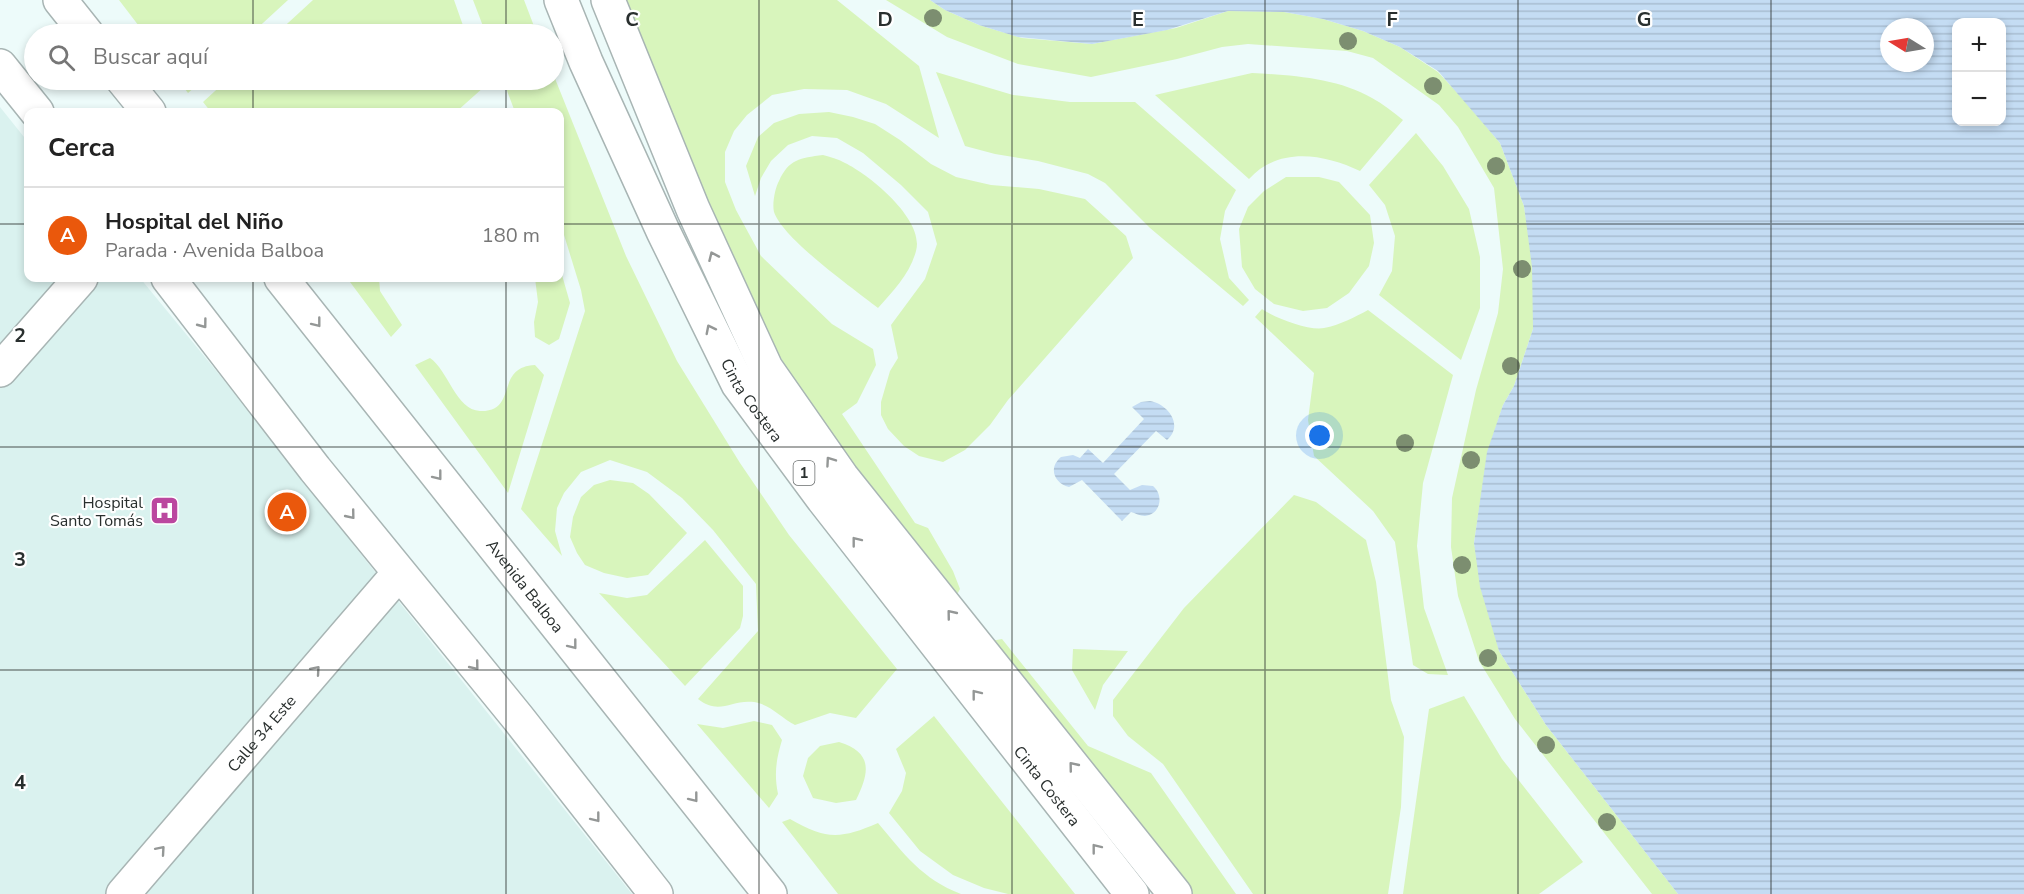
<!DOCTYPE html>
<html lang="es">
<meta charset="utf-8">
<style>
:root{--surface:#fff;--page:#f2f2f2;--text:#222;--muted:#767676;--line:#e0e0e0;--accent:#ea580c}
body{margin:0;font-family:"Nunito Sans",sans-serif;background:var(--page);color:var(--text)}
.controls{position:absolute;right:18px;top:18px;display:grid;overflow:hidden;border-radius:12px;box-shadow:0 3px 9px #0003}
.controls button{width:54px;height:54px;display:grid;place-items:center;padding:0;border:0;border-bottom:2px solid var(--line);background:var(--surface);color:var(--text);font:30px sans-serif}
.compass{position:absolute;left:1880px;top:18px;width:54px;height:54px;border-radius:50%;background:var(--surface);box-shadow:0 3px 9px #0003;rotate:281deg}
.you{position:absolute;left:1320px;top:436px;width:21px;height:21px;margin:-15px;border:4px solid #fff;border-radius:50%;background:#1a73e8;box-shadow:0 0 0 9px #1a73e833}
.badge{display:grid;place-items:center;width:39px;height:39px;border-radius:50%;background:var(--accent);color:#fff;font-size:20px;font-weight:700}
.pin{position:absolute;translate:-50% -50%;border:3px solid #fff;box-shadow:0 2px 6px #0006}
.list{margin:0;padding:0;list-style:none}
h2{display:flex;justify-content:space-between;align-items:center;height:78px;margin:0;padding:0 24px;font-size:26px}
h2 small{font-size:20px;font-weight:400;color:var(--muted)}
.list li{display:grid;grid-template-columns:39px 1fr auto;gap:18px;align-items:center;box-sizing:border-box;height:96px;padding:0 24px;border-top:2px solid var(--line)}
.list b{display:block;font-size:22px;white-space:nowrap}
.list p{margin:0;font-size:20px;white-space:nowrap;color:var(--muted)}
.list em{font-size:20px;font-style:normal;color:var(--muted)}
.icon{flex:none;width:33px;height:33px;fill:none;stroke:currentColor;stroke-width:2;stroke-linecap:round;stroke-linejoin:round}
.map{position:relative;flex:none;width:2024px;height:894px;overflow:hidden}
.search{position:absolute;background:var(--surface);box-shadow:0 3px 9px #0003;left:24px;top:24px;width:540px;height:66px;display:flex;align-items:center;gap:15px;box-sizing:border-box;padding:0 21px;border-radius:33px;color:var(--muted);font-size:22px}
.panel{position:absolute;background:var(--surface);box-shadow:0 3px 9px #0003;left:24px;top:108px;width:540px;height:174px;border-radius:12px}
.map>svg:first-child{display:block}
.built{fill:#daf2ef}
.green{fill:#d8f5bc}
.water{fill:url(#water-rules);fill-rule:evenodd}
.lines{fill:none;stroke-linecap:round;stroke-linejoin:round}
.minor-casing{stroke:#a8b5b4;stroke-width:36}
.major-casing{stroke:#a8b5b4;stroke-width:36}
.highway-casing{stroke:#a8b5b4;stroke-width:36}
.minor{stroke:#fff;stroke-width:33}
.major{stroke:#fff;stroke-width:33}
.highway{stroke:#fff;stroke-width:33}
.tree{fill:#7c8e70}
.oneway{stroke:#949796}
.grid{fill:none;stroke:#292f2e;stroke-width:1.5;stroke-opacity:0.55}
.labels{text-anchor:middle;stroke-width:4.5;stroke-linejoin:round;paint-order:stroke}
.shield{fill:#fff;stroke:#696d6d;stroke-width:1.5}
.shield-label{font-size:15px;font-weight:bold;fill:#292f2e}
.street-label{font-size:16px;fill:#292f2e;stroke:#fff}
.poi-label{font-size:16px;fill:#292f2e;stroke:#fff;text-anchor:end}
.grid-label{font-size:20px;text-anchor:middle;font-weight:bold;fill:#292f2e;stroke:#fff;stroke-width:4.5;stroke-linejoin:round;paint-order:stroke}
</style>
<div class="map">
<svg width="2024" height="894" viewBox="0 0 2024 894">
<defs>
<pattern id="water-rules" width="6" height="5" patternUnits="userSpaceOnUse" patternTransform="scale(1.5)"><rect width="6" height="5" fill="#c4dcf3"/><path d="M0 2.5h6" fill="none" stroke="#a8bdd1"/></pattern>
</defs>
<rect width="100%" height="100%" fill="#edfbfa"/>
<path class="built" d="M0 107 28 142V278H140L301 474 356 548 632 894H0Z"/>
<path class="green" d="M119 0H288L251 34H145Z
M313 0H454L466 34H276Z
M473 0H524L537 34H486Z
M619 0H837L919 66 939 138 886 104 847 90 804 89 772 95 747 115 734 131 725 152V182L736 210 761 256 832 324 873 349 876 365 857 403 842 414 915 523 928 528 953 571 960 589 952 604 800 390 745 298Z
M886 0H930L945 10 979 25 1022 38 1092 44 1176 28 1228 11 1284 12 1323 19 1363 31 1400 47 1438 72 1465 101 1500 143 1524 206 1533 263V329L1514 386 1503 405 1488 452 1474 543 1499 651 1546 725 1678 894H1652L1515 719 1479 661 1458 596 1451 547 1452 498 1476 390 1498 313 1503 269 1494 188 1458 127 1439 105 1373 58 1347 51 1248 44 1222 47 1177 59 1091 77 1018 64 947 37Z
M936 72 1013 95 1070 102H1135L1236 190 1225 211 1220 239 1229 278 1249 300 1243 306 1150 228 1105 183 1088 174 1038 161 995 154 965 146Z
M1252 73C1290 75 1338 78 1372 98 1383 104 1393 112 1403 120L1360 171C1324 154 1279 146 1249 179L1155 95Z
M554 76 626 256 677 361 740 463 789 535 897 669 856 718 830 713 795 725C780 717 771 705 754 702 731 699 720 716 698 699L758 631 756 584 713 530 682 498 647 472 610 460 581 472 564 493 557 508 555 531 562 556 521 509 585 311 581 290 560 222V112H515L503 80H554Z
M178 80H203L188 93Z
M227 80H482L484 87 456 112H211L203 102Z
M829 112 853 117 875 124 900 140 931 164 956 177 991 185 1039 189 1085 199 1126 236 1133 258 1008 400 990 425 965 450 943 462 919 456 904 446 888 429 881 415V402L890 371 898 358 891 325 925 279 937 244 928 212 901 185 863 153 837 138 812 136 788 145 771 161 761 178 755 196 746 166 758 137 774 123 799 114Z
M1416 133 1443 166 1469 209 1480 257V308L1461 360 1379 295 1392 271 1395 236 1385 205 1369 185Z
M823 155C830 157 838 159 845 163 870 175 925 220 916 251 910 274 893 291 878 308 854 289 783 239 774 212 772 204 775 188 779 181 789 159 800 158 823 155Z
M1286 177H1319L1339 182 1370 215 1374 243 1369 266 1349 293 1327 308 1303 311 1274 304 1255 289 1242 267 1239 229 1248 207 1264 191Z
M560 268 570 303 559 339 549 345 535 337 534 322 538 302 535 278H560Z
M347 278H379L380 291 402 325 391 337Z
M1262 309C1275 318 1309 331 1324 328 1340 325 1355 317 1368 310L1453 375 1423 483 1417 546 1424 608 1448 675 1428 674 1413 665 1395 542 1373 511 1314 456 1308 420 1314 373 1255 317Z
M430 358C448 370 456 410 480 411 519 412 494 367 535 365L544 375 508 493 415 365Z
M610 480 633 483 649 494 687 533 648 575 627 578 604 573 585 565 577 553 570 537 573 517 581 497 594 485Z
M1294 495 1316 502 1366 540 1376 582 1391 700 1404 737 1401 807 1388 894H1253L1163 764 1128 736 1113 716V700L1184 608Z
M705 540 743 586V616L740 628 685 686 599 593 627 598 647 595Z
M1002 639 1088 746 1151 773 1236 894H1189L986 642Z
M1073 649 1128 651 1103 685 1095 710 1072 670Z
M1464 696 1502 759 1583 862 1539 894H1403L1429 709Z
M934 716 1075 894H1008L984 888 953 875 920 851 889 813 902 791 906 773 896 749Z
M754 721 772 725 782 740C776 760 774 774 778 794L769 808 697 724 723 728Z
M839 742C874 753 869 773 856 800L836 803 813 798 803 776 808 758 820 746Z
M790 819C826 840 841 839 878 823 904 854 922 879 961 894H838L782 822Z"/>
<path class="water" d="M930 0H2024V894H1678L1546 725 1499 651 1480 587 1474 543 1487 452 1503 405 1514 386 1533 329 1532 267 1524 206 1500 143 1438 71 1400 47 1363 31 1323 19 1284 12 1228 11 1167 30 1092 44 1018 37 979 25 945 10ZM1956 22H2002V122H1956ZM1889 27H1925V63H1889Z
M1150 401C1168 404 1184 425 1167 440L1156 431 1114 474 1130 490 1142 485 1153 486C1164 495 1161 514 1145 516 1140 516 1135 513 1131 512L1122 521 1082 480 1069 487C1054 483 1048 468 1061 457L1073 455 1080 458 1088 449 1103 463 1144 419 1132 407 1141 402Z"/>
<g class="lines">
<defs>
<g id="minor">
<path d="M608 0 693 209 766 368 842 477 1175 894"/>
<path d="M0 370 81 278"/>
<path id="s1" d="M123 894 399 573"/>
</g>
<path id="major" d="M0 66 37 112
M168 278 315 469 518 718 656 894"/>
<g id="highway">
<path d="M60 0 87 34"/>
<path id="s2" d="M561 0 586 62 663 231 738 384 823 499 1132 894"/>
<path d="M123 80 149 112"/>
<path id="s3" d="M281 278 770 894"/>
</g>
</defs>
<use href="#minor" class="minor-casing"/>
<use href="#major" class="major-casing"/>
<use href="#highway" class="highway-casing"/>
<use href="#minor" class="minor"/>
<use href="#major" class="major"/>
<use href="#highway" class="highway"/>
</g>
<g class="tree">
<circle cx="933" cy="18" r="9"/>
<circle cx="1348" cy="41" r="9"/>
<circle cx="1433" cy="86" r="9"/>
<circle cx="1496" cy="166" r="9"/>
<circle cx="1522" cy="269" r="9"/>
<circle cx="1511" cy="366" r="9"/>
<circle cx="1405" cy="443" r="9"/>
<circle cx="1471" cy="460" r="9"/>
<circle cx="1462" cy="565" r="9"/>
<circle cx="1488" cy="658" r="9"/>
<circle cx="1546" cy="745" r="9"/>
<circle cx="1607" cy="822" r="9"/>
</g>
<defs><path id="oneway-chevron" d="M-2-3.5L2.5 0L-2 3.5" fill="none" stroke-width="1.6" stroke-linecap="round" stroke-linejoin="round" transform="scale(1.5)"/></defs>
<g class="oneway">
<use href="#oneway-chevron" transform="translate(713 256) rotate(-114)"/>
<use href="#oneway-chevron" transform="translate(317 323) rotate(52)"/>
<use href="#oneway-chevron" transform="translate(203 324) rotate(53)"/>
<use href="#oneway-chevron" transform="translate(710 329) rotate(-117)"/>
<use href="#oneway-chevron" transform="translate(830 461) rotate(-125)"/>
<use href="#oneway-chevron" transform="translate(438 476) rotate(52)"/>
<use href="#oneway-chevron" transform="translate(351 515) rotate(51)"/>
<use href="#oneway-chevron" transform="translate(856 541) rotate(-128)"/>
<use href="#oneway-chevron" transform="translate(951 614) rotate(-129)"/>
<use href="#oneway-chevron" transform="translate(573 645) rotate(52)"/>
<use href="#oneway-chevron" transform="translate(475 666) rotate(51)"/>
<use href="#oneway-chevron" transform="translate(316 670) rotate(-49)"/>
<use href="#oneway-chevron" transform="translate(976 694) rotate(-128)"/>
<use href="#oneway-chevron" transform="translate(1073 766) rotate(-129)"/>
<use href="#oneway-chevron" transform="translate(694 798) rotate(52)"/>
<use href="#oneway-chevron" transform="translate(596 818) rotate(52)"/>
<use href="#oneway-chevron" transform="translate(1096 848) rotate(-128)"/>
<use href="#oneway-chevron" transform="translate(161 850) rotate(-49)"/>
</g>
<path class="grid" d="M253 0V34M506 0V34M759 0V894M1012 0V894M1265 0V894M1518 0V894M1771 0V894M253 80V112M506 80V112M0 224H28M560 224H2024M253 278V894M506 278V894M0 447H2024M0 670H2024"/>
<defs>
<symbol id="hospital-square" viewBox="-11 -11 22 22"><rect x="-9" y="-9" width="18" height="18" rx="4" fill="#bb479f" stroke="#fff"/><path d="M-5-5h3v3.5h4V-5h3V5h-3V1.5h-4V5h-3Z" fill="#fff"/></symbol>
</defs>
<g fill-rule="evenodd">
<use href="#hospital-square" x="148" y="494" width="33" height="33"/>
</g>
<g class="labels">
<rect class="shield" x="793.5" y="461" width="21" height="24" rx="4.5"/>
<g class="shield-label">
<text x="804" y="478">1</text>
</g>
<g class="street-label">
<text dy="6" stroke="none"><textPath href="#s2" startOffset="444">Cinta Costera</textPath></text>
<text dy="6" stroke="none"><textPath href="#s3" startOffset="393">Avenida Balboa</textPath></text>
<text dy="6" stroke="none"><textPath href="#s1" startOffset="212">Calle 34 Este</textPath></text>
<text dy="6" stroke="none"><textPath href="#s2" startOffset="930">Cinta Costera</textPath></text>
</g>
<g class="poi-label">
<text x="143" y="508">Hospital<tspan x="143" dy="18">Santo Tomás</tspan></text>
</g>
</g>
<g class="grid-label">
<text x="632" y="26">C</text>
<text x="885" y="26">D</text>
<text x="1138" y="26">E</text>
<text x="1392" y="26">F</text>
<text x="1644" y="26">G</text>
<text x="20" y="342">2</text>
<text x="20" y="566">3</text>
<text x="20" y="789">4</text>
</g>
</svg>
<div class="controls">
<button>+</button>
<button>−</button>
</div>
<svg class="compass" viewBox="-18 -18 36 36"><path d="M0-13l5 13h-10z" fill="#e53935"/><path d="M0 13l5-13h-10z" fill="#767676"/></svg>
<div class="you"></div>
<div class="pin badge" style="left:287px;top:512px">A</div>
<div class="search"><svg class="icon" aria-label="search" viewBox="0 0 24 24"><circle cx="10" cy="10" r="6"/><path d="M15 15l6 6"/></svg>Buscar aquí</div>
<section class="panel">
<h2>Cerca<small></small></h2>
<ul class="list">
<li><span class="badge">A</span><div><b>Hospital del Niño</b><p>Parada · Avenida Balboa</p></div><em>180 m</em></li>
</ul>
</section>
</div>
